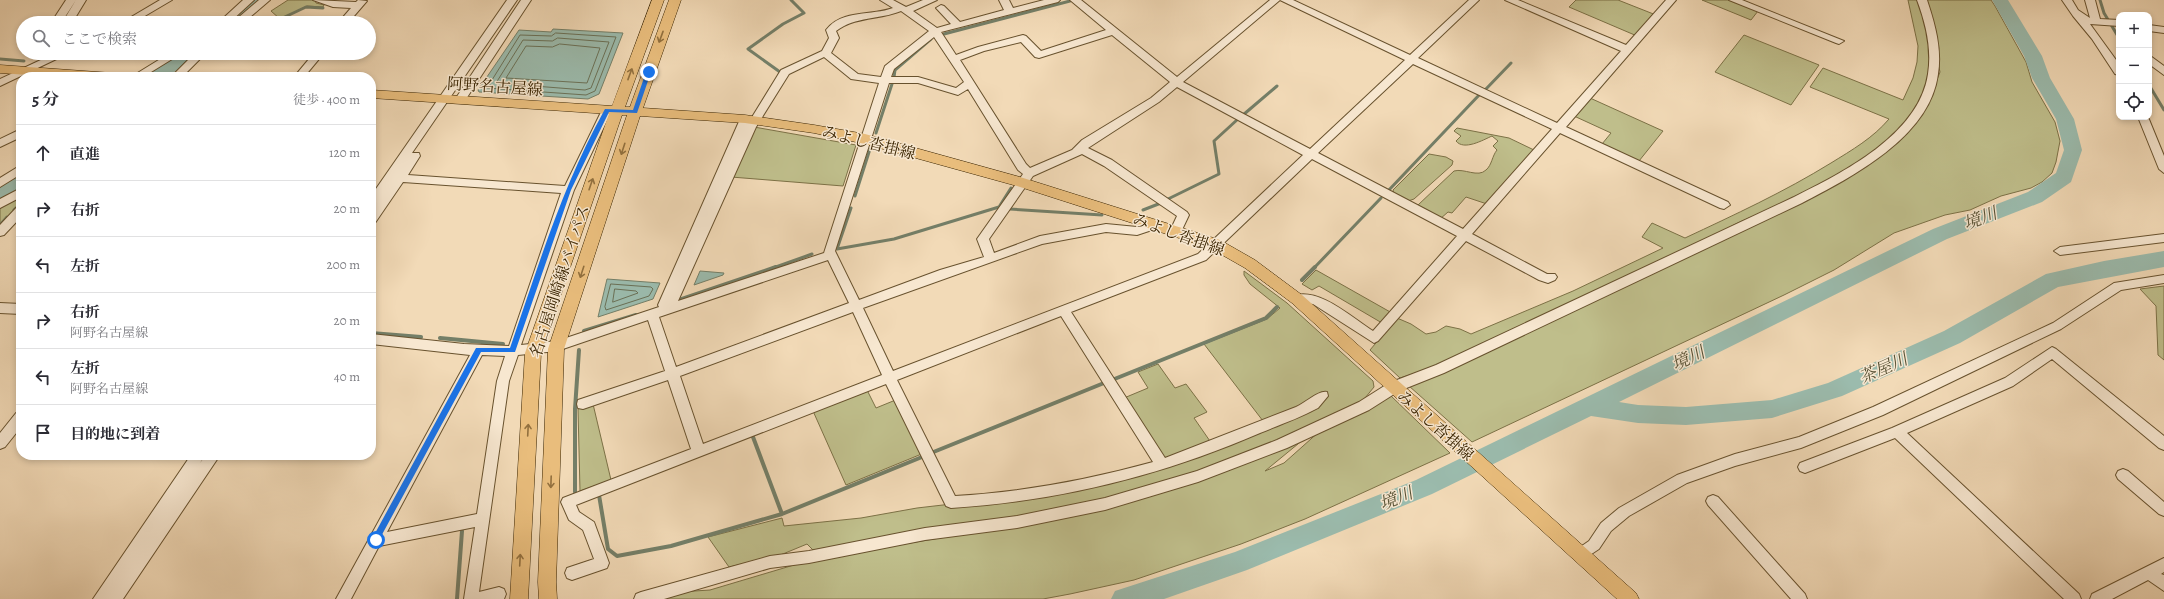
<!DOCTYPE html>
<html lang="ja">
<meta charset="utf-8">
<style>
:root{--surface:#fff;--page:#f7f7f7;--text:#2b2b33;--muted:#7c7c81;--line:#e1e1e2}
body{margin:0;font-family:Alegreya,"Noto Serif JP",serif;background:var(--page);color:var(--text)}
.controls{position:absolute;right:12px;top:12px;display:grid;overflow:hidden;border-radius:8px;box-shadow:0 2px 6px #0003}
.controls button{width:36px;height:36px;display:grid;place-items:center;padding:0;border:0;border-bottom:1px solid var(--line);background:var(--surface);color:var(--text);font:20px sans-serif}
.stop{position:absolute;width:12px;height:12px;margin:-9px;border:3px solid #1a73e8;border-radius:50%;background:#fff}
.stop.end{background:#1a73e8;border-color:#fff;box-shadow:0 1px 4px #0008}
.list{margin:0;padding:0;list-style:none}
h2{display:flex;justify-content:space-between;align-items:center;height:52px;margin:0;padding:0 16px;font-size:17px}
h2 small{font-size:13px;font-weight:400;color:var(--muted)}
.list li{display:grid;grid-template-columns:26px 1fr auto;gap:12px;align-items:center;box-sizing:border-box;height:56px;padding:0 16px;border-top:1px solid var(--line)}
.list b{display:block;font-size:15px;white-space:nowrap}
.list p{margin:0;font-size:13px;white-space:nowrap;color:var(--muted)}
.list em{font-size:13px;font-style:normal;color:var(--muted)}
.icon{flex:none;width:22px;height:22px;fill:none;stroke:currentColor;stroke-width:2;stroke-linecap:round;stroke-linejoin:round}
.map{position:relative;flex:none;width:2164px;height:599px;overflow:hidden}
.search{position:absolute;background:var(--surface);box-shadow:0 2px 6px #0003;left:16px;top:16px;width:360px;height:44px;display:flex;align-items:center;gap:10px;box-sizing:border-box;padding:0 14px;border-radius:22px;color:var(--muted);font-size:15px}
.panel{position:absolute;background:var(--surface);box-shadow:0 2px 6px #0003;left:16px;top:72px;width:360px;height:388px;border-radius:16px}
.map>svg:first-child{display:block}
.green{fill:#bfbe8b;stroke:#7c7146}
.water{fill:#9bbbad;stroke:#747f68}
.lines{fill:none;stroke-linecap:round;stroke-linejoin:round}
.shore{stroke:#6a7056;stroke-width:1}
.stream-far1{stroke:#747f68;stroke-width:3}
.stream{stroke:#747f68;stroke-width:4}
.river{fill:#9bbbad;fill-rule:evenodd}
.minor-casing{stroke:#68522e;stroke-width:2}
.major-casing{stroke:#3a2400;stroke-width:1}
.minor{fill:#f7e7d0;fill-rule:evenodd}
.major{fill:#e9bd7c;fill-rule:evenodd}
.oneway{stroke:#92703e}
.route{fill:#1a73e8}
.labels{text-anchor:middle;stroke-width:3;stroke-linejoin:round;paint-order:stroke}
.street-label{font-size:16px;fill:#3a2400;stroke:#f7e7d0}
.water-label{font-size:17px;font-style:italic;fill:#575134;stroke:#f7e7d0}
</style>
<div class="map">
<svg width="2164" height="599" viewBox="0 0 2164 599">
<rect width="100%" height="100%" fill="#f2dab7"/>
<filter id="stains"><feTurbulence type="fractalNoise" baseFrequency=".005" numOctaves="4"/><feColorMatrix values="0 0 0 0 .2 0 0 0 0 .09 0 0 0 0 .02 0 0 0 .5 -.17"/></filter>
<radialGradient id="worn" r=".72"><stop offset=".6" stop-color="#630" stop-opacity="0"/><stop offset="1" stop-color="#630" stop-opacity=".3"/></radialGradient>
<path class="green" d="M288 0H315L316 3 324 5 323 7 307 6 280 19 271 11Z
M1576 0H1618L1656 15 1637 36 1569 7Z
M1702 0H1731L1758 11 1751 20Z
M1908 0H1919C1929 28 1936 61 1926 90 1909 139 1826 184 1781 205 1760 215 1737 220 1718 235L1441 365 1400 378 1370 350 1397 318 1411 324 1426 334 1436 332 1446 326 1460 329 1471 334 1573 291 1663 248 1642 237 1652 223 1685 238C1734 215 1784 192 1831 163 1852 150 1873 138 1889 119L1810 87 1823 68 1903 100 1913 78 1917 62 1918 46Z
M1925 0H1991L1995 6 2026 62 2032 82 2055 122 2060 141 2056 162 2052 173 2042 182 2031 188 2001 196 1970 210 1945 215 1894 233 1834 270 1784 295 1472 442 1409 386 1833 184 1914 124 1927 105 1940 72Z
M1744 35 1819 65 1791 105 1715 72Z
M1590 98 1663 131 1639 161H1636L1602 144 1611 133 1574 116Z
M754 127 856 145 843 186 731 177Z
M1457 128 1509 138 1534 150 1487 204 1466 197 1452 213 1448 212 1440 219 1419 207 1418 205 1454 171C1464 168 1478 178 1486 170 1492 165 1492 156 1497 150L1493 146 1498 141 1492 136C1483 140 1464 151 1456 141L1461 136 1454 131Z
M1429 154 1446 157 1453 161 1452 165 1414 199 1408 201 1394 193 1393 190Z
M21 194V203L0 224V206Z
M1316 270 1392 313 1382 323 1319 286 1312 290 1302 284Z
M1244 271 1287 303 1373 381 1374 387 1365 398 1351 410 1237 458 1101 502 813 550 807 544 778 556 729 567 708 537 782 518 784 526 861 518 917 508 1055 492 1164 467 1317 399 1263 421 1204 344 1267 319 1280 308 1250 284 1244 275Z
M2164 286V360L2158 355 2156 306 2140 289Z
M1158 364 1175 388 1186 384 1207 412 1194 418 1212 444 1169 459 1161 458 1124 398 1148 388 1138 372Z
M867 390 876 408 898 399 924 453 846 485 813 411Z
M1389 394 1450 453 1305 519 1241 544 1134 580 1070 594 1043 599H660L679 592 710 590 814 559 1054 519 1304 439 1265 471 1284 463 1321 430Z
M593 404 611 480 580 491 578 409Z"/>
<path class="water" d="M553 29 623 33 599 94 588 99 479 92 478 90 519 30 551 32Z
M700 271 724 273 723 275 694 285Z
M607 279 660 283 653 299 598 317Z"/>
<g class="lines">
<path class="shore" d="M556 33 616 37 595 91 586 95 487 88 520 35 551 36Z
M558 38 609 42 591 88 585 90 496 83 523 40 552 41Z
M560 44 600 48 587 83 506 78 526 46 552 47Z
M611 284 651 287 653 289 649 296 606 310 605 307Z
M615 289 636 291 638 293 613 302Z"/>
<path class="stream-far1" d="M2100 0 2104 13 2119 38
M272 23 306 7 323 8
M944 34 1070 1
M0 59 24 61
M779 75 780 72 748 49 783 24 804 13 791 0
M894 77 895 70 931 39
M2149 85 2164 110
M1485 90 1511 63
M1243 115 1277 86
M876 133 892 84
M1388 191 1481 93
M855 196 870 149
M1166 200 1219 174 1214 141 1238 119
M851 208 837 249 894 239 999 207 1011 188
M1010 209 1102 215
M14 210 21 204
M1143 210 1161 203
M0 225 7 217
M773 268 812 254
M1314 268 1381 198"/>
<path class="stream" d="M1302 280 1315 267
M679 300 776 267
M584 331 636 315
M371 333 421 337
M440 338 503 344
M1112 380 1266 318 1277 307
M753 437 782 514
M931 453 1104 383
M200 462 205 455
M575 492V409L579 350
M597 495H599L608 549 617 556 671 546 782 514 922 457
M457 599 462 531"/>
<path class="river" d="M247 0H265L240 23H222Z
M1992 0H2008L2042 56 2050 78 2074 119 2082 150 2071 182 2042 202 1947 239 1619 402 1638 405 1686 407 1772 400 1828 383 1944 331 2046 274 2104 261 2164 251V267L2058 287 1960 343 1842 396 1772 418 1686 425 1638 423 1591 416 1432 494 1247 570 1164 599H1111L1115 591 1235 552 1416 480 1933 229 2028 192 2056 173 2064 150 2056 119 2032 78 2024 56Z
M178 53H199L196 57 167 77H146L149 73Z
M21 174V190L0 201V185Z"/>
<defs>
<path id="minor" d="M66 0H76L61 23H51Z
M76 0H86L72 23H62Z
M160 0H172L133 23H121Z
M243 0H254L229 23H218Z
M259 0H270L243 23H232Z
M313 0 356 2 358 0 367 1 348 23H338L351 8 333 7Z
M507 0H517L412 153H419L420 156 408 175 565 186 602 110 603 108H611L612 110 574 190 521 345 557 341 659 307 658 305 741 117H749V122L781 70 822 51 829 38 826 30C842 9 872 16 893 8L880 0H893L906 7 923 0H937L913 11 937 28 951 24 936 8 941 5 944 6 960 22 1004 10 999 0H1009L1013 8 1044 0H1060L1058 2 941 32 956 55 978 47 1023 35 1026 36 1041 51 1106 30 1070 0H1081L1177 77 1270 0H1293L1410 55 1469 0H1479L1418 58 1557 123 1621 51 1505 0H1518L1626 45 1666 0H1676L1566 127 1728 202 1730 205 1724 209 1720 208 1560 133 1472 234 1547 274H1555L1557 277 1555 280 1548 283 1539 280 1466 241 1378 341 1374 343 1313 304 1293 302 1291 299 1293 296C1319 287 1351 317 1373 331L1457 236 1312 159 1206 260 1071 312 1165 458 1296 407C1305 403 1319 390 1327 392L1328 396 1318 408C1300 418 1279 425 1260 433 1161 476 1059 501 951 508L946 506 886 384 576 505 579 512 594 522 609 563 607 568 572 580 567 578 565 573 567 568 594 559 583 530 569 520 561 502 563 498 691 449 668 380 583 409 578 408 577 404 578 400 665 371 648 320 557 351 518 355 509 381 479 592 499 587 504 589 506 594 504 599H464L475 527 379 546 351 599H336L470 355 371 344V334L464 344 509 346 561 193 403 182 375 223 371 224V211L373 208 371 209V196ZM1280 0 1405 60 1310 149 1183 82ZM901 11 929 31 885 66 881 77 858 74 831 53 839 38 836 31C856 16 879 20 901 11ZM1112 35 1170 82 1151 98 1082 140 1072 150 1030 168 1026 164 960 60 984 51 1021 42 1035 57 1039 58ZM934 37 964 82 956 88 918 77H891L894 69ZM824 57 851 79 879 83 824 253 678 301 756 127 789 74ZM1413 64 1552 129 1463 229 1318 153ZM889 83H918L958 95 968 89 1018 170 1023 174 977 239 984 257 940 270 859 300 835 251ZM1177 87 1303 155 1198 254 893 371 863 308 1042 244 1106 232 1137 235 1161 227 1163 224 1157 220 1137 227 1106 224 1040 236 994 253 989 239 1033 176 1082 154 1104 166 1177 216 1170 231 1176 235 1180 234 1189 215 1187 212 1112 160 1088 148 1159 102ZM828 260 849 303 676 367 659 317ZM853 312 882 375 703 444 680 376ZM1061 316 1153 462C1088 480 1022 492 955 496L897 380ZM482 355 505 356 497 381 477 514 387 532Z
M521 0H531L464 102H456L455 100 456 98Z
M1729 0H1742L1844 41 1839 44 1836 43Z
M1917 0H1927C1935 24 1942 49 1938 74 1930 137 1852 177 1802 203L1444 373 1399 391 1369 410 1287 448 1198 482 1105 510 1017 528 925 540 809 563 770 568 664 599H634L636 594 641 592 770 556 809 551 925 528 1017 516 1105 498 1197 471 1277 440 1359 402 1389 383 1436 365 1794 197C1842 173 1919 135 1928 74 1932 49 1926 24 1917 0Z
M2062 0H2072L2078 10 2090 18 2085 0H2095L2100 19 2119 20V26L2090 24 2119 64V75L2115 74 2092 39 2073 16Z
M2149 25 2164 27V33L2149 31Z
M32 53H51L52 55 69 53 0 86V79L45 58 32 57Z
M170 53H182L143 77H131Z
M195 53H206L182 77H171Z
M314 53H324L304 77H294Z
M2149 55 2164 66V75L2149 64Z
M2138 117H2148L2164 156V173L2159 169Z
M21 129V137L0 147V139Z
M21 165V174L0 187V178Z
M21 188V197L0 208V199Z
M21 206V217L4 235 0 236V225L17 207Z
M2164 234V242L2060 255 2054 251 2060 247Z
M2164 275V283L2121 290 2061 329 1883 415 1801 448 1735 466 1687 483 1629 516 1611 531 1599 549 1581 561 1576 560 1574 555 1576 550 1589 541 1601 523 1619 508 1677 475 1735 454 1799 437 1873 407 2053 323 2114 283Z
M0 303 21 304V314L0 313Z
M2052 347 2056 349 2164 436V450L2159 448 2052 359 2013 386 1907 433 2079 594 2081 599H2064L1895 438 1805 473 1800 471 1798 467 1800 463 1892 428 2005 378Z
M21 412V427L5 447 0 449V433L16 413Z
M191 455H205L200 463 206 455H220L123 599H93Z
M2123 469 2128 471 2164 502V516L2159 514 2118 479 2116 475 2118 471Z
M1713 495 1718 497 1805 594 1807 599H1791L1708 505 1706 501 1708 497Z
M2164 558V572L2161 574 2164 575V591L2148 580 2112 599H2090L2092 594Z"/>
<path id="major" d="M652 0H664L625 107H630L669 0H681L643 108 745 115 814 125 865 134 1020 177 1220 240 1255 260 1302 295 1636 593 1639 599H1617L1292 303 1245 268 1210 248 1017 186 865 144 814 133 745 123 640 116 564 349 556 582 557 599H539L538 582 548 349 627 115H622L541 353 528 599H510L525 353 609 114 371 98V90L612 106Z
M0 65 112 73 118 77H56L0 73Z"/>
</defs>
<use href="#minor" class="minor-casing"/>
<use href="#major" class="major-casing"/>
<use href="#minor" class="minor"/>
<use href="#major" class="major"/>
</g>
<defs><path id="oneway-shaft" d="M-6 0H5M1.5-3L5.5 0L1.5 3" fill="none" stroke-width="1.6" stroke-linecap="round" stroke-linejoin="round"/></defs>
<g class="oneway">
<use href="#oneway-shaft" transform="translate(661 37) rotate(110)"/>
<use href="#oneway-shaft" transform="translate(630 74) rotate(-70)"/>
<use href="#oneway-shaft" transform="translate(623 149) rotate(108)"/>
<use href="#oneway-shaft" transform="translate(591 184) rotate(-71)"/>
<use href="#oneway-shaft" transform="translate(582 272) rotate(108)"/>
<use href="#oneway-shaft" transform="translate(528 430) rotate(-87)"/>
<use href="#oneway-shaft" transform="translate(551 482) rotate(92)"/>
<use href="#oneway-shaft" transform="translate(520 560) rotate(-87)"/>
</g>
<path class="route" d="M649 70 651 72 637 113 609 112 571 190 515 352H481L378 542H373V537L476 348H510C538 267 563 184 605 109L633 110 646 72Z"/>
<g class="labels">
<g class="street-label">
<text transform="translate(495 86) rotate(4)" y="6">阿野名古屋線</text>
<text transform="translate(869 142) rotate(14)" y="6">みよし沓掛線</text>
<text transform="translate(1179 234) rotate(20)" y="6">みよし沓掛線</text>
<text transform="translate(559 281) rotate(-72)" y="6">名古屋岡崎線バイパス</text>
<text transform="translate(1436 425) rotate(42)" y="6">みよし沓掛線</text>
</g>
<g class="water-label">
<text transform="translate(1980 218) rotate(-21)" y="6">境川</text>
<text transform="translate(1688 358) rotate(-26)" y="6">境川</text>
<text transform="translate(1883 368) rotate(-24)" y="6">茶屋川</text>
<text transform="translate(1396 498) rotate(-22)" y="6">境川</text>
</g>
</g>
<rect width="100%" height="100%" filter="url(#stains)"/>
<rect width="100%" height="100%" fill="url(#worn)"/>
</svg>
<div class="controls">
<button>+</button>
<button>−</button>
<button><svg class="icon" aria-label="locate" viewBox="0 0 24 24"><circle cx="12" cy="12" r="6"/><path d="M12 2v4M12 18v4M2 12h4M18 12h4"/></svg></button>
</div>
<div class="stop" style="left:376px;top:540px"></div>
<div class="stop end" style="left:649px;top:72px"></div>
<div class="search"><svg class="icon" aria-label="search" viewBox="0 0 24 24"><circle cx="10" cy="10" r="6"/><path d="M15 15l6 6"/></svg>ここで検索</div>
<section class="panel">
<h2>5 分<small>徒歩 · 400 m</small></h2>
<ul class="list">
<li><svg class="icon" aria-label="ahead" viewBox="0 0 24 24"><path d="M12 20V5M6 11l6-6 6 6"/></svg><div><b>直進</b></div><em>120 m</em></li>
<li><svg class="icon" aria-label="right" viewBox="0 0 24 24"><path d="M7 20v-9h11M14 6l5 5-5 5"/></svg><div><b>右折</b></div><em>20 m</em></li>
<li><svg class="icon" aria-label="left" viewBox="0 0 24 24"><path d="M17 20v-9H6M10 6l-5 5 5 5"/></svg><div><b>左折</b></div><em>200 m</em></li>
<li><svg class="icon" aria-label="right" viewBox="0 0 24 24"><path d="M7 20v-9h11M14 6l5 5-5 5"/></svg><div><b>右折</b><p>阿野名古屋線</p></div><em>20 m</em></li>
<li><svg class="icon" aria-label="left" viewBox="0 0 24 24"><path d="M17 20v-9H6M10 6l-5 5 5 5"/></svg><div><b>左折</b><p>阿野名古屋線</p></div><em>40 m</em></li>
<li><svg class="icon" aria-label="arrive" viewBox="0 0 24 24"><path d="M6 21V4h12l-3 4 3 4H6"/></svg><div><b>目的地に到着</b></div></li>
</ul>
</section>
</div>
